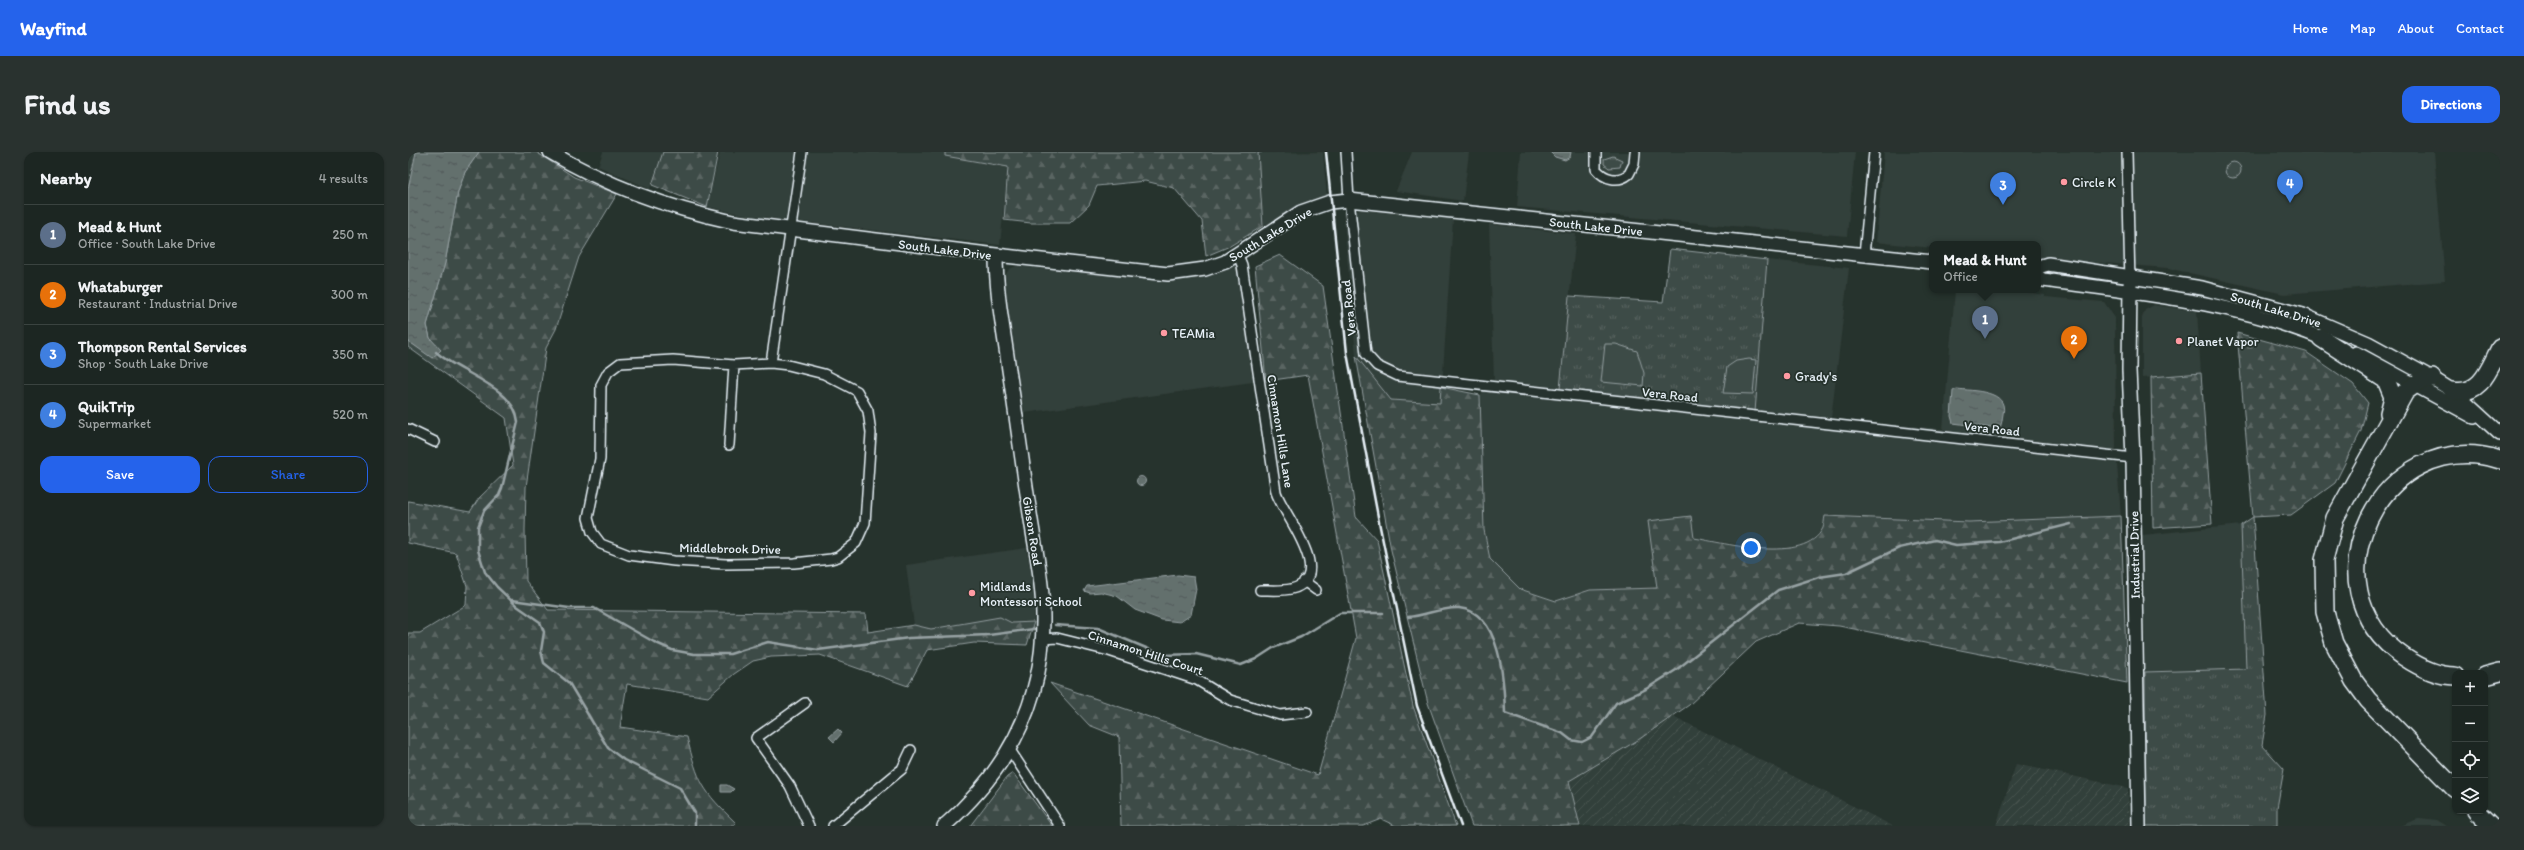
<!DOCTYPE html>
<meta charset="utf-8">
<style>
:root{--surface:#1c2622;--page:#29322f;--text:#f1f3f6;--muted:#a0a5a5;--line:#3a4340;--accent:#2563eb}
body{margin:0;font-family:Itim,sans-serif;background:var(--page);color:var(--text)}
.controls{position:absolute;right:12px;bottom:12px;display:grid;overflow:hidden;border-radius:8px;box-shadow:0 1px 3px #0004}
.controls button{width:36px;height:36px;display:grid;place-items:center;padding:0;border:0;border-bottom:1px solid var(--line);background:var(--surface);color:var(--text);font:20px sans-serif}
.you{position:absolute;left:1343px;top:396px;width:14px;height:14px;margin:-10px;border:3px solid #fff;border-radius:50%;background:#1a73e8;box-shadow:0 0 0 6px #1a73e833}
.badge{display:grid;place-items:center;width:26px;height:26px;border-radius:50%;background:var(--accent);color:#fff;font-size:13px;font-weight:700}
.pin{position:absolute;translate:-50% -33px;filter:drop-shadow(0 1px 2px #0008)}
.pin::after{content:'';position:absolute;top:21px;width:14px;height:12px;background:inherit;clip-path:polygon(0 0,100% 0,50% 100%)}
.popup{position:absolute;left:1521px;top:89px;width:112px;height:52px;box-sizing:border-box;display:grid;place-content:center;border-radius:8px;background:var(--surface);filter:drop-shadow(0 1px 3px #0005);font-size:13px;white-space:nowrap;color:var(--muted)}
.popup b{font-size:15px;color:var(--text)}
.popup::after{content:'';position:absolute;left:50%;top:100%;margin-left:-8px;border:8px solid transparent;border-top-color:var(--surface)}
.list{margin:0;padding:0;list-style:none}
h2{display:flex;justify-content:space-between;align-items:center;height:52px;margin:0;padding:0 16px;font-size:17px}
h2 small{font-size:13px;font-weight:400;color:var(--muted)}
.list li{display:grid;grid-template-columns:26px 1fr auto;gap:12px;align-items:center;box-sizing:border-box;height:60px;padding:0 16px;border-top:1px solid var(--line)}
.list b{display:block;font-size:15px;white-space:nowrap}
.list p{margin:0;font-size:13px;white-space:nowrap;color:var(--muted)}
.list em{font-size:13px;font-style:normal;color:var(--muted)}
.actions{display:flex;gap:8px;padding:12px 16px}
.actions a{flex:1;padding:9px 0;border:1px solid var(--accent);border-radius:12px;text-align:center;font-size:14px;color:var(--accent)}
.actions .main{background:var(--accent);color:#fff}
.icon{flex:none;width:22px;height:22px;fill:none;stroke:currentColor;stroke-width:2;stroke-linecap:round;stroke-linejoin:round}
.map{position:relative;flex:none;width:2092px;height:674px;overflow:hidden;border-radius:12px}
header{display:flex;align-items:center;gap:24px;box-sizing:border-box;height:56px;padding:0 20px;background:var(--accent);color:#fff}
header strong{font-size:19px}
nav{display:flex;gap:22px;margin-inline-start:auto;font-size:14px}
.intro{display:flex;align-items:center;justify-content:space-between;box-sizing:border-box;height:96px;padding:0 24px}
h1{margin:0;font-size:28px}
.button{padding:10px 18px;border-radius:12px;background:var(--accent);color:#fff;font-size:14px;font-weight:700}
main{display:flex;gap:24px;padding:0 24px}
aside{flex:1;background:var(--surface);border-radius:12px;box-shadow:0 1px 3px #0004}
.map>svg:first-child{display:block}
.built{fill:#333f3a}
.industrial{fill:url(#industrial-furrows)}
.grass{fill:url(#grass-tufts);stroke:#939ea0}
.forest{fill:url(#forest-firs);stroke:#939ea0}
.pitch{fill:#3e4b47;stroke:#939ea0}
.water{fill:url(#water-ripples);stroke:#98a3a5}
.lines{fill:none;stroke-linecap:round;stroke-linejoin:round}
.stream{stroke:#98a3a5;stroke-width:2.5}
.street-casing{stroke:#e8f1f8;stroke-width:12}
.secondary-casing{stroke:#e8f1f8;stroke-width:16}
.highway-casing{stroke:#e8f1f8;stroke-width:20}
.street{stroke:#26332d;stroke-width:9}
.secondary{stroke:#26332d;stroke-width:13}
.highway{stroke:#26332d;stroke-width:17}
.rail{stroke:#e8f1f8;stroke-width:2.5}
.poi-dot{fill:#ff9aa2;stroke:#26332d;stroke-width:1.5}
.labels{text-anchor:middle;stroke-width:3.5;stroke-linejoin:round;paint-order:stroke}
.poi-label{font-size:13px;fill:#e8f1f8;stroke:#26332d;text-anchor:start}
.street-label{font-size:13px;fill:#e8f1f8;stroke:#26332d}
</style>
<header>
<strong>Wayfind</strong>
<nav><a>Home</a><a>Map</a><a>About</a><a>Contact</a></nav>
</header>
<div class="intro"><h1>Find us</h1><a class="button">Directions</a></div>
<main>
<aside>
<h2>Nearby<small>4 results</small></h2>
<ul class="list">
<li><span class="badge" style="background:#5c6f8a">1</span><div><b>Mead &amp; Hunt</b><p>Office · South Lake Drive</p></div><em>250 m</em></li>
<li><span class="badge" style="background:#e8710a">2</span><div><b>Whataburger</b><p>Restaurant · Industrial Drive</p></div><em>300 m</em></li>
<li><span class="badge" style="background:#3f7fe0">3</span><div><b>Thompson Rental Services</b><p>Shop · South Lake Drive</p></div><em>350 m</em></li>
<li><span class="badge" style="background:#3f7fe0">4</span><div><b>QuikTrip</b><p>Supermarket</p></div><em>520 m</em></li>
</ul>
<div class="actions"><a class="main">Save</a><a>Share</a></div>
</aside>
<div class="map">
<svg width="2092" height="674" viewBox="0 0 2092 674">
<defs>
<pattern id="industrial-furrows" width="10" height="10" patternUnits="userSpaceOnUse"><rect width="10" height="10" fill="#333f3a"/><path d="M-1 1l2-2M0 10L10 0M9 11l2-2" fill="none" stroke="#47524e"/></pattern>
<pattern id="grass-tufts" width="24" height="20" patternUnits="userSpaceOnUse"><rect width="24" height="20" fill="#3e4b47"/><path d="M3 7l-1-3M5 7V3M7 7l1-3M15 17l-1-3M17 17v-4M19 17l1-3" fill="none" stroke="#5a6562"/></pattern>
<pattern id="forest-firs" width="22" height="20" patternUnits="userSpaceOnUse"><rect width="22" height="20" fill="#3e4b47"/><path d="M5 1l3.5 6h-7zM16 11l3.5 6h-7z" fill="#5a6562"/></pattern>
<pattern id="water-ripples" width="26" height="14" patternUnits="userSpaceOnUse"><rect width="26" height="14" fill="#636f6d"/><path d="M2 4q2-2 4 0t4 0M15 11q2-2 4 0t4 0" fill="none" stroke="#535a5a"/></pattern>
</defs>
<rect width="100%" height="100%" fill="#26332d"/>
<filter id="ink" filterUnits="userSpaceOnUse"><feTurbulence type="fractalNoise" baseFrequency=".025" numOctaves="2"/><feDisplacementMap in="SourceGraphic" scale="8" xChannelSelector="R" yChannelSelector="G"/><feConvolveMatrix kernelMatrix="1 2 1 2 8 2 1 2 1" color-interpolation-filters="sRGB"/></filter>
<g filter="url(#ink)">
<path class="built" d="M0 0H8L0 37Z
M195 0H255L242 37 190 14Z
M312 0H537V4L600 15 592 93 342 64 299 55Z
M915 0 919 45 900 51 855 74 850 1Z
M1004 0H1061L1055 49 988 39Z
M1113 0H1447L1439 84 1109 55Z
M1476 0H2026L2037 129 1876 142 1759 116 1630 106V92H1524V96L1468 90Z
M954 58 1045 67 1033 251 983 248 948 204 935 60Z
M1081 72 1168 82 1152 236 1347 258 1359 108 1441 116 1423 267 1535 277 1547 138H1607L1637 143V145L1696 150 1707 166 1708 299 1713 364 1561 370 1417 364 1415 377 1400 392 1368 398 1286 386 1283 364 1241 370 1249 436 1182 438 1148 449 1112 437 1082 407 1076 378 1072 243 1086 229Z
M830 111 845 230 616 261 595 127 601 117 609 114 747 128 775 127Z
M1746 153 1789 159 1793 221 1734 226V166L1737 158Z
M1833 373 1838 517 1737 520 1734 383Z
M618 396 626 429V470L604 471 592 465 523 477 506 473 498 413Z
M2012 666 2029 668 2039 674H1993Z"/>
<path class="industrial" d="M1265 564 1485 674H1172L1160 629Z
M1608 612 1720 636 1722 674H1588Z"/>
<path class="grass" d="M1205 4 1214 8 1212 15 1201 16 1196 12V7Z
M1817 18a8 8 0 1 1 16 0a8 8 0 1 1-16 0Z
M1262 97 1359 108 1347 260 1152 237 1161 144 1255 150Z
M1845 365 1859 563 1854 593 1876 617 1869 656V674H1738L1737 520 1838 517 1833 373Z"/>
<path class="forest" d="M71 0H128L166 25 209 42 171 105 148 177 138 196 118 335 117 378 118 429 140 458 458 462 460 480 506 473 523 477 592 465 604 471 626 470 619 493 566 491 519 498 500 534 412 503 363 505 345 509 326 522 300 545 219 532 212 575 279 585C290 631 294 638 328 671L324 674H0V481H12L58 453 59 434 48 401 0 391V349L62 360 71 346 105 313 98 266 0 195V189L11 196 22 186 19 173 37 111 50 40 57 20Z
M255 0H310L299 55 244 33Z
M537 0H854L850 1 855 74 822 94 798 104 794 69 766 36 737 29 689 34 681 53 662 71H623L596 68 600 15 537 4Z
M872 103 915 134 948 365 969 388 1005 554 1048 674H988L973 667 955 674H713L711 585 681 573 642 531 910 623 948 486 900 223 858 229 847 114Z
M1829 181 1898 200 1945 232 1960 251 1953 279 1927 331 1883 363 1845 365Z
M948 204 983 248 1032 251 1033 235 1072 243 1076 378 1082 407 1112 437 1148 449 1182 438 1249 436 1240 369 1283 364 1286 386C1317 391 1397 413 1415 376 1416 373 1416 368 1417 364L1561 370 1713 364 1719 531 1431 474 1391 471 1348 490 1281 553 1230 588 1161 629 1172 674H1064L1020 551 983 398Z
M1793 221 1804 372 1745 376 1743 225Z
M605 621 644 674H562L599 625Z"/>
<path class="pitch" d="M1197 192H1208L1229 199 1236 221 1235 234 1193 230Z
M1341 207 1348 208 1345 242 1315 241 1319 215 1328 209Z"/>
<path class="water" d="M8 0H71L57 20 50 40 37 111 19 173 22 186 33 198 24 206 0 189V37Z
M1142 0H1163L1162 5 1157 8 1147 5Z
M1549 237C1565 239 1601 238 1595 262 1594 267 1594 273 1591 277L1545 271 1543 264 1545 239Z
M728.5 329a4.5 4.5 0 1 1 9 0a4.5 4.5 0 1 1-9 0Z
M770 423 786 425 788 437 783 463 772 470 754 468 727 458 709 444 693 440 682 441 676 439 679 434Z
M430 577 434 581 426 590 421 585Z
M313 633H319L326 637 323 640H313Z"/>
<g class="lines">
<path class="stream" d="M28 200C51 221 107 235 110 270L94 336 91 343 76 359 70 375V398L77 420 89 435 109 454 132 470 136 480 133 499 136 511 161 531 200 596 216 608 272 636 287 661V674
M104 448 161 456H186L246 490 264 498 286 502H322L360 490 410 498 501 486 581 483 626 477
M1000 465C1017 464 1033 455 1051 456 1093 460 1096 529 1097 561L1154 581 1163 588 1174 590 1184 585 1208 551 1238 537 1268 518 1370 438 1411 425 1438 421 1491 396 1527 388 1548 393 1591 390 1663 372
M647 473 690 476 755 503 788 502 833 513 848 507 865 496 893 485 932 461H975"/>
<defs>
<path id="street" d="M938 0 941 48 958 202 969 214 990 224 1725 306
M1188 0V17C1196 27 1210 31 1221 22L1226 12 1227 0
M1719 0 1722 131
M830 103 834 113 868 340C874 361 930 426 883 437 874 439 862 438 852 438
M1456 103 1466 0
M265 208 326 213 363 211 380 213 416 222 449 239 460 259 463 281 457 371 448 391 430 405 423 407 386 411 318 412 266 409 221 403 193 392 184 380 180 366 192 307 193 233 200 220 212 211Z
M363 211 394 0
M0 277 27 290
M321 293 326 213
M896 429 908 438
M634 487 649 486 701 499 789 528 822 548 872 563 899 560
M397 551 348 586 382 634 401 674
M602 598 652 674
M425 674 494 617 503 598"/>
<path id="secondary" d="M142 0C199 34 260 56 325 70L588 103 760 122 797 117 817 110 893 60 922 50 941 48 1524 110
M1630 115 1640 112 1794 136 1895 163 1960 191 2024 226 2045 239 2092 282
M1630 125 1635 128C1732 141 1830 150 1921 189
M1722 132 1721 218 1725 306 1731 674
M1948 201 2066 265
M536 674C599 619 636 550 635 465 635 432 628 400 623 368 615 318 609 268 601 218 596 180 588 142 588 103"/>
<path id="highway" d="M1913 186 1978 228 1985 245 1981 261
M2024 226 2012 229 1997 240 1927 366 1916 408 1917 460 1926 491 1946 529 1960 548 2047 637
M2045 239C2073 244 2081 217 2092 196
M2047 524C2029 524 2011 515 1996 505 1893 436 1974 271 2092 308
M2077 524 2092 520
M2068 659 2083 674"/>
</defs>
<use href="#street" class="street-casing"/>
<use href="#secondary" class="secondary-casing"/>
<use href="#highway" class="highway-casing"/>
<use href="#street" class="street"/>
<use href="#secondary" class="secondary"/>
<use href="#highway" class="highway"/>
<path class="rail" d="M918 0 939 201 971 370 1009 554 1053 674"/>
</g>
</g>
<g class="poi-dot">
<circle cx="1656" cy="30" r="4"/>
<circle cx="756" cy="181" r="4"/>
<circle cx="1771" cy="189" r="4"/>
<circle cx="1379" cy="224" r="4"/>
<circle cx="564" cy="441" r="4"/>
</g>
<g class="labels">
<g class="poi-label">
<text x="1664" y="35">Circle K</text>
<text x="764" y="186">TEAMia</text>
<text x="1779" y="194">Planet Vapor</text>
<text x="1387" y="229">Grady's</text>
<text x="572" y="439">Midlands<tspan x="572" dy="15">Montessori School</tspan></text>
</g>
<g class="street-label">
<text transform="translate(1188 74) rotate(6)" y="5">South Lake Drive</text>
<text transform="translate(862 82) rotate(-31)" y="5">South Lake Drive</text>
<text transform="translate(537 97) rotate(7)" y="5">South Lake Drive</text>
<text transform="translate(940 156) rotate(-96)" y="5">Vera Road</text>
<text transform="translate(1868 157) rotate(17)" y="5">South Lake Drive</text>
<text transform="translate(1262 242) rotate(6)" y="5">Vera Road</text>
<text transform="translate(1584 276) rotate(6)" y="5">Vera Road</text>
<text transform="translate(873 279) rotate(81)" y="5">Cinnamon Hills Lane</text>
<text transform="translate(625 379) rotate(81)" y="5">Gibson Road</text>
<text transform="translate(322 396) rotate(1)" y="5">Middlebrook Drive</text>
<text transform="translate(1726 403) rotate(-91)" y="5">Industrial Drive</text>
<text transform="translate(738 500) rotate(18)" y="5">Cinnamon Hills Court</text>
</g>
</g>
</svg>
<div class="controls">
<button>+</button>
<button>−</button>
<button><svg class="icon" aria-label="locate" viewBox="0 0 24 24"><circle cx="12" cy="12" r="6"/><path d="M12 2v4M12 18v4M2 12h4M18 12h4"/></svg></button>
<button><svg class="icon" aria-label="layers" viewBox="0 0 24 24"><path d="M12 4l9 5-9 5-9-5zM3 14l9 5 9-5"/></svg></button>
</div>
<div class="you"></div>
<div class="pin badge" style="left:1577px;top:187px;background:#5c6f8a">1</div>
<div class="popup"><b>Mead &amp; Hunt</b>Office</div>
<div class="pin badge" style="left:1666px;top:207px;background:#e8710a">2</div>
<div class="pin badge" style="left:1595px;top:53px;background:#3f7fe0">3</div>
<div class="pin badge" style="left:1882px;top:51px;background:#3f7fe0">4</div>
</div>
</main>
